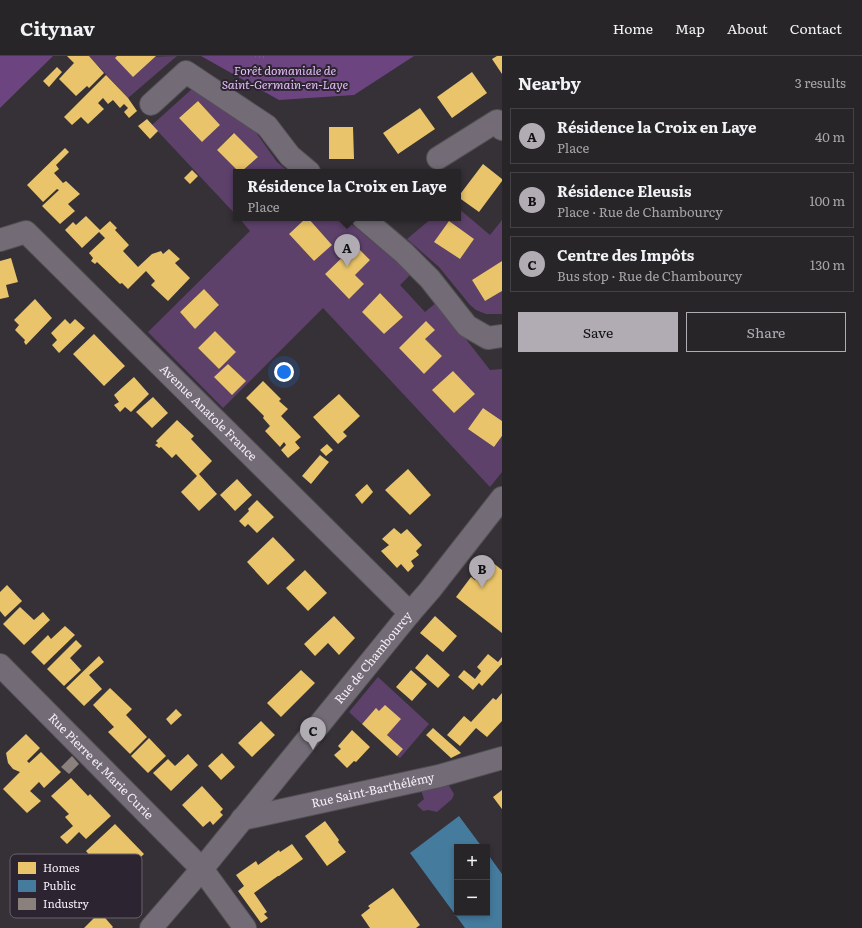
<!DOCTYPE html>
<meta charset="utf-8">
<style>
:root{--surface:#282529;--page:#343135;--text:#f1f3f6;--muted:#a5a5a8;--line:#444246;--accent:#b1acb4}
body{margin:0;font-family:Literata,serif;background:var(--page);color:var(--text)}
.controls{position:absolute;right:12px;bottom:12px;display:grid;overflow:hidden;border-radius:0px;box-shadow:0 2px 6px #0003}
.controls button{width:36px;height:36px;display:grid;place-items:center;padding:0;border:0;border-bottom:1px solid var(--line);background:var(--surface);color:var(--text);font:20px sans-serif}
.you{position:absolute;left:284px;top:316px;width:14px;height:14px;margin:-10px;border:3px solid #fff;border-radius:50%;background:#1a73e8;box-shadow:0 0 0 6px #1a73e833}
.badge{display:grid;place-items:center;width:26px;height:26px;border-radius:50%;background:var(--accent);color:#111;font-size:13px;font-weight:700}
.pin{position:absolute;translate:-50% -33px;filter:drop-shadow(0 1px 2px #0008)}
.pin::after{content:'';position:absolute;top:21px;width:14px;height:12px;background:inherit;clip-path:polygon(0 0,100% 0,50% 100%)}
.popup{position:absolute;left:233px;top:113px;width:228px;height:52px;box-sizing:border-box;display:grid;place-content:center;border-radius:0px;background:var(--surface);filter:drop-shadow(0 1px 3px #0005);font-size:13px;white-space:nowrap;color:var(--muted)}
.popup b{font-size:15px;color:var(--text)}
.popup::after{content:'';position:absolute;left:50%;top:100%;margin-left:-8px;border:8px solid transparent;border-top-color:var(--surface)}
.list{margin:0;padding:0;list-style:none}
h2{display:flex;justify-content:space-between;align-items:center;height:52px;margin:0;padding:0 16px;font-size:17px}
h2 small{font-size:13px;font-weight:400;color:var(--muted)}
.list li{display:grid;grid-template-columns:26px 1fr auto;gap:12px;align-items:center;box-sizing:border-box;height:56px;margin:0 8px 8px;padding:0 8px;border:1px solid var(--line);border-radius:0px}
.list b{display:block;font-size:15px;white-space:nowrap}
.list p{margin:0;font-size:13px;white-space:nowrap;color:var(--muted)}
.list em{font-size:13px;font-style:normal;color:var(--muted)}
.actions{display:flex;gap:8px;padding:12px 16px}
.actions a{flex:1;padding:9px 0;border:1px solid var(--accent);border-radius:0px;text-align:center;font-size:14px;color:var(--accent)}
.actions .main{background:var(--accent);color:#111}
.map{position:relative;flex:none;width:502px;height:872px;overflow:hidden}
header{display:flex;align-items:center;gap:24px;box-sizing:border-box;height:56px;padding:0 20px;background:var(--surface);border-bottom:1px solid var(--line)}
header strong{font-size:19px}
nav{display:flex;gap:22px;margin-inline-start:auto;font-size:14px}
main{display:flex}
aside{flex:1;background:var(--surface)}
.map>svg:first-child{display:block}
.green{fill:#5d416b;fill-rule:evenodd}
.forest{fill:#6c4480}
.homes{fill:#e9c46a}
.public{fill:#457b9d}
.industry{fill:#8a817c}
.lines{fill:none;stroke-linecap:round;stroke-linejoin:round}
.minor-casing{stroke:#545055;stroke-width:24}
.path{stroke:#6b676e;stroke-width:2.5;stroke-dasharray:1 3;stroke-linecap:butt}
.minor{stroke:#736c77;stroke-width:22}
.labels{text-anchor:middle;stroke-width:4;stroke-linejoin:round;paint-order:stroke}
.park-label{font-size:12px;font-style:italic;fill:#e4bef8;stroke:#2c2430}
.street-label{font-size:12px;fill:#f4eff7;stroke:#2c2430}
.key{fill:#2c2430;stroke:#68616c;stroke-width:1}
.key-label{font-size:11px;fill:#f4eff7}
</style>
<header>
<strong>Citynav</strong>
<nav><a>Home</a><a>Map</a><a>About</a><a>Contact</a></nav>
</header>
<main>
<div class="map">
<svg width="502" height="872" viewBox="0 0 502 872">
<rect width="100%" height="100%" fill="#353137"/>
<path class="green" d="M89 0H117L116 2 177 0 128 42Z
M193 32 255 75 277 106 289 116H241L258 101 233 77 217 94 239 116H236V159L152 69ZM198 45 220 69 202 86 179 62Z
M458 152 490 179 502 164V205L472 224 485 245 502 235V258H486L476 254 470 249 439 211 407 183 432 162H458ZM474 183 460 203 435 186Z
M239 162H277L279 164 281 162H306L289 178 314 205 332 189 308 162H344L411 218 400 229 425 256 437 246 490 314 502 313V365L483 352 469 373 494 391 502 380V416L490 431 323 252 223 352 148 276 250 175ZM355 189 370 204 355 219 364 229 349 243 325 218ZM204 233 219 250 195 272 180 256ZM380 237 403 261 384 278 362 256ZM215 275 236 296 219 313 198 292ZM425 283 442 300 424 318 399 292ZM228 308 245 325 215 321ZM453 315 474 338 433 334Z
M378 621 429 668 400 702 397 700 403 693 387 679 400 663 379 655 376 653 362 668 349 656Z
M448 728 454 738 452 743 437 756 428 754 423 755 417 749 424 743 421 734Z"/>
<path class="forest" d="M0 0H53L0 52Z
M201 0H414L354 39 279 44Z"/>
<path class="homes" d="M67 0H89L104 17 89 32 87 30 76 40 59 23 74 7Z
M117 0H156L133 21 115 2Z
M497 0H502V18L492 3Z
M57 11 62 16 49 31 43 25Z
M472 16 487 37 452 62 437 41Z
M106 19 128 42 137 55 129 62 124 56 128 52 124 48 120 52 113 44 108 48 103 42 98 47 104 53 88 68 81 61 72 69 64 61Z
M198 45 220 69 202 86 179 62Z
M420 52 435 73 398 98 383 77Z
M147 63 158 75 150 83 138 70Z
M329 71H353L354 103H329Z
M234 77 258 101 241 116H239L217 94Z
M65 92 69 96 56 109 59 113 54 117 63 127 66 125 80 138 68 148 75 155 60 168 42 150 59 134 57 133 43 146 27 129Z
M483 108 502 123V125L479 156 458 141Z
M192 114 198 120 190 128 184 122Z
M86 160 100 174 110 165 117 172 115 174 129 189 123 195 138 211 152 198 161 195 163 198 169 193 180 203 175 207 190 222 168 245 151 229 155 225 146 215 128 233 122 227 120 228 97 206 95 208 91 205 93 202 89 197 105 182 99 176 82 192 65 174 73 166 76 169Z
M306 162H308L332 189 314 205 289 178Z
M449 165 474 183 460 203 434 186Z
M355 189 370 204 355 219 364 228 349 243 325 218Z
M11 202 18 226 6 229 9 241 0 243V205Z
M502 205V235L485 245 472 224Z
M204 233 219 249 195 273 180 256Z
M380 237 403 261 384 278 362 256Z
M35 243 52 262 26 289 24 286 25 284 15 274 19 269 14 264Z
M65 263 70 268 75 263 85 272 59 297 52 289 57 284 51 277Z
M426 265 435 274 425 283 442 300 424 318 399 292Z
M215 275 236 296 219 313 198 292Z
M94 278 125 310 104 330 73 298Z
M228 308 246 325 232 339 214 321Z
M453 315 475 338 454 357 432 334Z
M134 321 149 338 131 356 125 351 120 356 114 349 119 346 114 339Z
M263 325 281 343 279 345 288 353 281 360 301 381 295 386 300 392 288 402 281 394 286 389 284 386 280 391 265 375 270 370 263 362 264 360 246 342Z
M339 338 360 360 343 376 347 380 338 388 313 361Z
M153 341 168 357 152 372 136 356Z
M483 352 502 365V380L494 391 468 373Z
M177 364 194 380 191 383 212 405 199 418 217 438 199 455 181 436 197 420 176 398 172 402 161 391 159 392 155 389 158 387 156 385Z
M327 388 333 394 326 400 320 394Z
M320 399 329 406 311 428 302 420Z
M408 413 431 439 410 459 385 434Z
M237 423 252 439 235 455 220 439Z
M367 428 373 436 362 448 355 439Z
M257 444 274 461 257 477 248 468 245 471 239 465 249 455 248 453Z
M394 472 401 478 407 473 422 489 416 495 419 499 411 505 414 510 408 516 401 508 397 512 381 495 389 489 382 483Z
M273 481 295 504 268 529 247 506Z
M487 502 502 514V577L456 541 471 521 475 524 481 517 477 515Z
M305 514 327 537 308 555 286 532Z
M7 529 22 545 5 561 0 555V536Z
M20 551 34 564 43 556 50 564 24 589 3 568Z
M334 560 355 582 339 599 328 587 315 600 304 588Z
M435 560 457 580 443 596 420 577Z
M65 570 75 579 44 609 31 596 48 579 51 583Z
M76 584 82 590 70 602 81 614 64 630 47 613Z
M427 598 450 619 438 632 415 612Z
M488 598 498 606 502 601V609H501L482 630 479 627 473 634 458 621 464 614 475 623 481 615 477 611Z
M99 600 104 606 89 619 102 633 84 650 66 632Z
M301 614 315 627 281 661 267 647Z
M411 614 427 628 412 645 396 631Z
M110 632 132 653 126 659 147 681 130 698 108 676 114 671 93 649Z
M502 637V665L487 681 476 672 460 690 447 679 464 660 471 666 493 642 496 644Z
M385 649 401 663 387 679 403 693 397 700 362 668 376 652 379 655Z
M176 653 182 659 171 669 166 663Z
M261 665 275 679 252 701 238 687Z
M433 672 461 697 451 702 426 679Z
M352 674 370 691 356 706 354 705 347 712 334 699 341 693 338 690Z
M26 678 40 692 27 705 29 707 41 696 61 716 44 732 39 726 30 735 41 745 27 757 3 733 20 716 13 713 8 707 6 697Z
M149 682 166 700 148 717 131 700Z
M222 697 235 711 221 724 208 710Z
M188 698 198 709 171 735 153 717 168 703 175 710Z
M71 722 88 740 90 738 111 760 86 783 79 776 67 788 60 781 73 770 65 761 69 758 51 740Z
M202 730 223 753 220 756 223 759 213 769 210 765 203 771 182 749Z
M502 734V753L493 741Z
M325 765 339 784 338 786 346 796 327 810 305 780Z
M115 768 144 798 124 817 106 799 97 808 86 795Z
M292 788 303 803 279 820H278L254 837 267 856 264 858 268 862 261 867 238 835 244 830 236 819 256 805 258 809 279 794 280 796Z
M92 814 104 827 95 835 83 822Z
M393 832 420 869 416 872H370L361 859 370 852 368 850Z
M100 856 113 871 112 872H84Z"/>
<path class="public" d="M459 760 482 791H457V857H487V797L502 818V872H465L410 797Z"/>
<path class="industry" d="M72 700 79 708 69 718 61 711Z"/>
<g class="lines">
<defs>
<g id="minor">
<path d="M151 48 186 16 267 70 290 100 309 116"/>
<path d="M438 102 497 65 502 73"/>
<path d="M363 162 404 197 430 223 467 270 488 282 502 280"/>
<path id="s1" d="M0 184 26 176 410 557"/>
<path id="s2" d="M0 609 202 813 245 872"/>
<path id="s3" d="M242 763 439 720 502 702"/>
<path id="s4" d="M151 872 202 813 410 557 430 534 502 442"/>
</g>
</defs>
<use href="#minor" class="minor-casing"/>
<path class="path" d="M255 0 263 1 266 0"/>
<use href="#minor" class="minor"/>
</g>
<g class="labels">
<g class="park-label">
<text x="285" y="19">Forêt domaniale de<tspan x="285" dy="14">Saint-Germain-en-Laye</tspan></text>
</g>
<g class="street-label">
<text dy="4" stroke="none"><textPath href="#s1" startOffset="284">Avenue Anatole France</textPath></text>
<text dy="4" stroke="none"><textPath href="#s4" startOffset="350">Rue de Chambourcy</textPath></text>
<text dy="4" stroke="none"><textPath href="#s2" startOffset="143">Rue Pierre et Marie Curie</textPath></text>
<text dy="4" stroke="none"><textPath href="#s3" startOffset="134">Rue Saint-Barthélémy</textPath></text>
</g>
</g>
<rect x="10" y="798" width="132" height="64" rx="6" class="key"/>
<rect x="18" y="806" width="18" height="12" fill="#e9c46a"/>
<rect x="18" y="824" width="18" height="12" fill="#457b9d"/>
<rect x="18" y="842" width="18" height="12" fill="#8a817c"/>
<g class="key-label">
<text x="43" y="816">Homes</text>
<text x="43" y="834">Public</text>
<text x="43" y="852">Industry</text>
</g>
</svg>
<div class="controls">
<button>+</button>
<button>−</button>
</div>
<div class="you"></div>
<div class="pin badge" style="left:347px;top:211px">A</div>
<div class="popup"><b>Résidence la Croix en Laye</b>Place</div>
<div class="pin badge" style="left:482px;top:532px">B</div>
<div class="pin badge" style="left:313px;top:694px">C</div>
</div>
<aside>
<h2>Nearby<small>3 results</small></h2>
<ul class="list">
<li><span class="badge">A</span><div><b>Résidence la Croix en Laye</b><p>Place</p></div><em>40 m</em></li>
<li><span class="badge">B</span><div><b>Résidence Eleusis</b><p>Place · Rue de Chambourcy</p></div><em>100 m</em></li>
<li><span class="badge">C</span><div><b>Centre des Impôts</b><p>Bus stop · Rue de Chambourcy</p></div><em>130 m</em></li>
</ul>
<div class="actions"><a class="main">Save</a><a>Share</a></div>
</aside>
</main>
